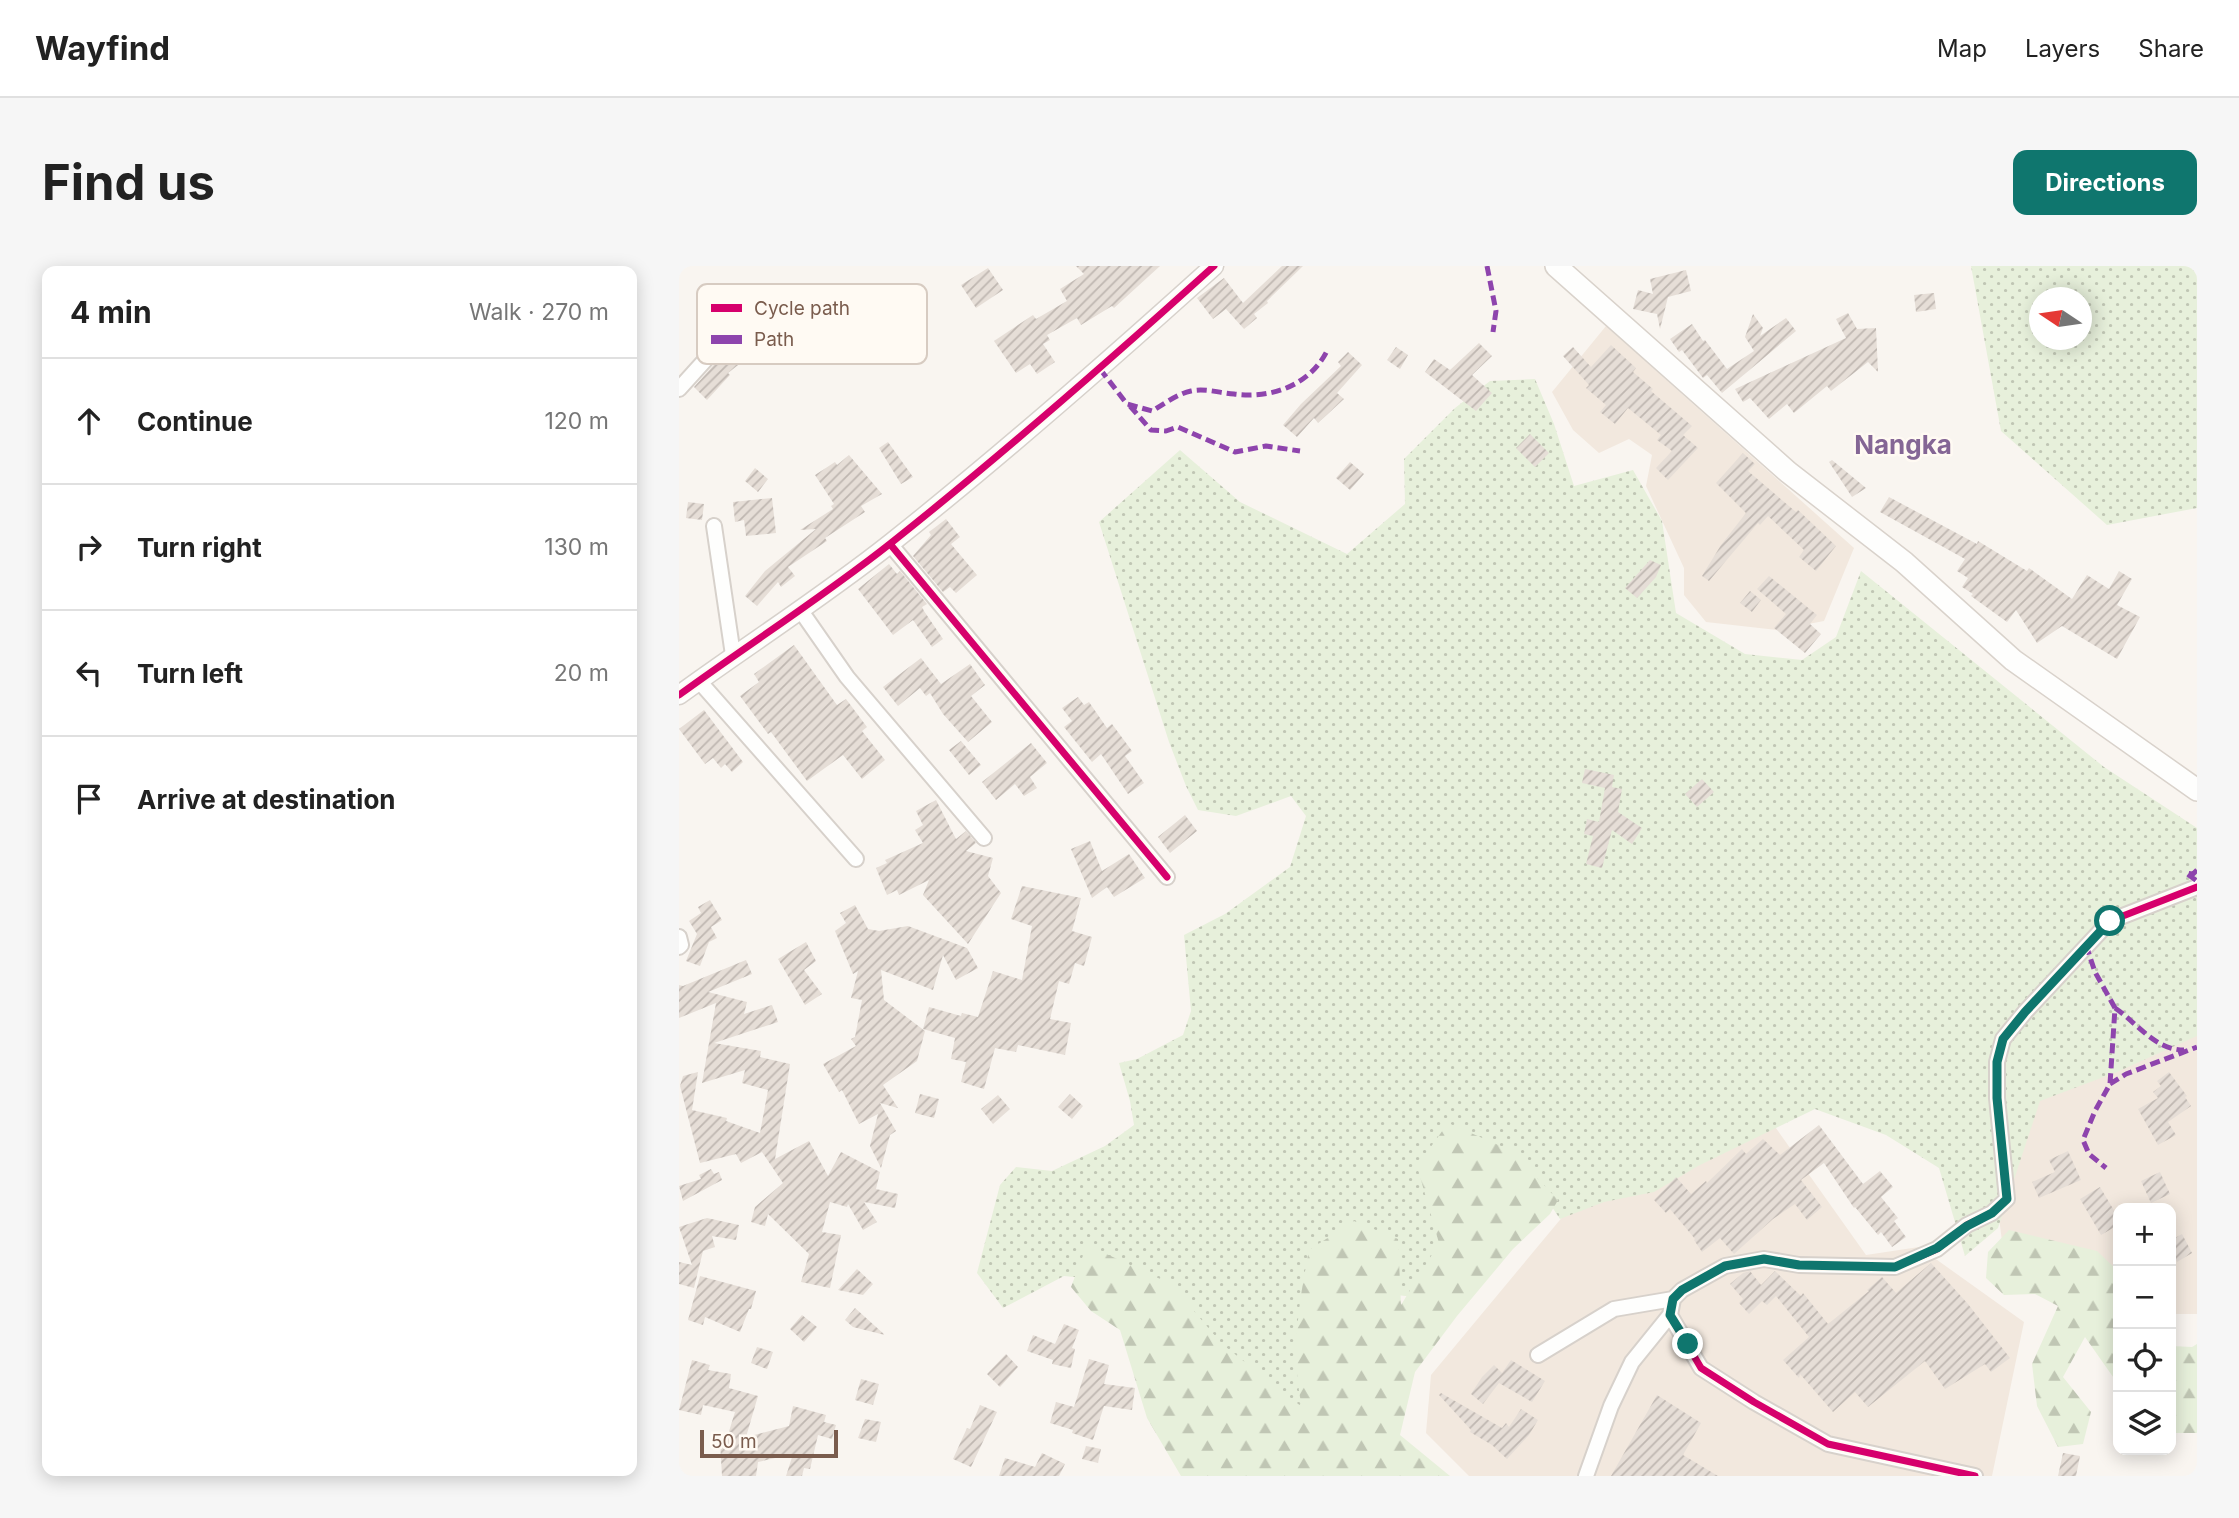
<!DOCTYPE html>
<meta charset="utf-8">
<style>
:root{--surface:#fff;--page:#f6f6f6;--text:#222;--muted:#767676;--line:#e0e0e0;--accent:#0f766e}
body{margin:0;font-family:Inter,sans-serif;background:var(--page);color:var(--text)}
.controls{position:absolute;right:21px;bottom:21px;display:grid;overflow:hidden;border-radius:14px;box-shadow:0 4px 18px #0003}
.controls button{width:63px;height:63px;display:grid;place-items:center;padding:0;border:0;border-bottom:2px solid var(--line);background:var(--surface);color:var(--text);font:35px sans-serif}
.compass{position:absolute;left:1350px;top:21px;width:63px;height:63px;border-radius:50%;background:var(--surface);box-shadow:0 4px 18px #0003;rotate:283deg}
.scale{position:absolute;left:21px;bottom:18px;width:138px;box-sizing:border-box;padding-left:7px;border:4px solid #7a5c4d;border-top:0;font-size:19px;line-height:24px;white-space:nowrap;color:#7a5c4d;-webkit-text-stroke:5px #fffaf3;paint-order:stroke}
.stop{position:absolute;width:21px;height:21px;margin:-16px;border:5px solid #0f766e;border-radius:50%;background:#fff}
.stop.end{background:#0f766e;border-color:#fff;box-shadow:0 2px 7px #0008}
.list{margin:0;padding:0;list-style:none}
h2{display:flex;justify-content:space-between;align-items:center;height:91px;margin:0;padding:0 28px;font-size:30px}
h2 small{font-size:23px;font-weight:400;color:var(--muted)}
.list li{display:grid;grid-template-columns:46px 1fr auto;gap:21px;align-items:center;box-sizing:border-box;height:126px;padding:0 28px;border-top:2px solid var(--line)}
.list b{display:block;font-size:26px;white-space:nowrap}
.list em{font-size:23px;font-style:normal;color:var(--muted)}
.icon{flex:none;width:38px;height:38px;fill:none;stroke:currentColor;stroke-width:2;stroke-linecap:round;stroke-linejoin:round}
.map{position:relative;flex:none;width:1518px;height:1210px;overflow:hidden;border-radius:14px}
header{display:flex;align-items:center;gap:42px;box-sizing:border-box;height:98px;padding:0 35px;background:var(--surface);border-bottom:2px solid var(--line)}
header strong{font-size:33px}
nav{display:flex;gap:38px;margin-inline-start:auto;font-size:24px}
.intro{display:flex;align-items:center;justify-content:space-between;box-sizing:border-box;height:168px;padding:0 42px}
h1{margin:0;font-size:49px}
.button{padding:18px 32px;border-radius:14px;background:var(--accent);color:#fff;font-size:24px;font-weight:700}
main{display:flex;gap:42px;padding:0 42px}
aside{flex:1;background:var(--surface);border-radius:14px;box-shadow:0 4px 18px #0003}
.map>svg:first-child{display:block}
.residential{fill:#f2e8de}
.grass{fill:url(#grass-dots);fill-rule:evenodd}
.forest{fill:url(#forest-firs)}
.building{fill:url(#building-hatch)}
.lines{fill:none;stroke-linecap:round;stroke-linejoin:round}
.minor-casing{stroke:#d7d1cb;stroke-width:18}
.tertiary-casing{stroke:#d7d1cb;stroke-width:21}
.secondary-casing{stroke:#d9d2cb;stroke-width:24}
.minor{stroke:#fefefd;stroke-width:14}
.tertiary{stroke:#fefefd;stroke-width:18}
.secondary{stroke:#fefefd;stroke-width:21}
.quiet{stroke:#8e44ad;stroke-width:5;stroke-dasharray:10 5;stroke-linecap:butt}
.cycleway-casing{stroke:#fffaf3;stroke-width:11}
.cycleway{stroke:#d6006c;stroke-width:7}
.route{stroke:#0f766e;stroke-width:9}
.labels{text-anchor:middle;stroke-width:5;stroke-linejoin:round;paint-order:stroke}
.neighbourhood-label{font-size:26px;font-weight:bold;fill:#846695;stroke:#fffaf3}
.key{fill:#fffaf3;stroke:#d7cbc1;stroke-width:2}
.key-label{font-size:19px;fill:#7a5c4d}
</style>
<header>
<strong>Wayfind</strong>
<nav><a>Map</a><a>Layers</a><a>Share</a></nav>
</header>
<div class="intro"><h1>Find us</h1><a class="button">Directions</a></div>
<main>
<aside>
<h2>4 min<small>Walk · 270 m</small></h2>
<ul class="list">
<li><svg class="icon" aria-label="ahead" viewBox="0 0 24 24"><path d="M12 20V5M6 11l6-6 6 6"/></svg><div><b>Continue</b></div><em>120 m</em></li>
<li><svg class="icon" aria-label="right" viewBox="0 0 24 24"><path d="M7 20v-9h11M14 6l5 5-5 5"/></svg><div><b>Turn right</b></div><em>130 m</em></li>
<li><svg class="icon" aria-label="left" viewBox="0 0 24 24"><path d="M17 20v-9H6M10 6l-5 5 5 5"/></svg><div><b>Turn left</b></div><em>20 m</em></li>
<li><svg class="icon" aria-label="arrive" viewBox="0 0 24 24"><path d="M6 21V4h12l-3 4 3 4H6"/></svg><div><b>Arrive at destination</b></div></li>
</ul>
</aside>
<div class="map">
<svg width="1518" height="1210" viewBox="0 0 1518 1210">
<defs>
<pattern id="grass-dots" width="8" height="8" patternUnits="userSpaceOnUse" patternTransform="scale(1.75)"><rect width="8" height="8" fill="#e7f0db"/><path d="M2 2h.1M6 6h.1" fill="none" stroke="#c0c6b4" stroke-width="1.8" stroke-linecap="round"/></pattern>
<pattern id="forest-firs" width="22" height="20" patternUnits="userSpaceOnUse" patternTransform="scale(1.75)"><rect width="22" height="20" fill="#e7f0db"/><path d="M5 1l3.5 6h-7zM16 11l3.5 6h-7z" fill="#c0c6b4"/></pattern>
<pattern id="building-hatch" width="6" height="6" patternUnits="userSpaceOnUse" patternTransform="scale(1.75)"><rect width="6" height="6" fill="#e6ded7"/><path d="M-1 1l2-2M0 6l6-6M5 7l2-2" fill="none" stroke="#bfb7b1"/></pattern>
</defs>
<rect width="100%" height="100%" fill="#f9f5f0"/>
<path class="residential" d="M927 60 1175 282 1145 355 1098 364 1027 356 1005 329V302L967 220 973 189 950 173 920 187 894 164 873 126Z
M1518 734V1048H1492V942H1439V1043L1323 975 1301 806Z
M1082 841 1187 989 1240 981 1345 1056 1313 1210H790L747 1167 752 1109 885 949Z"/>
<path class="grass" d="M1292 0H1518V242L1428 259 1322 165ZM1360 32H1402V74H1360Z
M856 113 875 158 895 220 954 204 983 255 997 347 1066 388 1123 394 1157 371 1182 305 1425 501 1518 562V770L1438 806 1361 835 1319 962 1286 990 1260 902 1207 869 1136 843 1019 900 975 926 925 936 881 953 867 932 776 968 751 1033 718 1029 616 1170 445 1016 385 1010 324 1042 298 1007 321 919 337 901 373 905 426 880 455 859 451 835 440 797 458 793 504 769 512 745 505 669 546 648 611 601 627 550 612 530 557 550 519 544 507 520 490 476 420 256 501 184 561 236 668 288 726 238 725 193 776 142 811 115Z"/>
<path class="forest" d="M769 857 833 885 879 934 871 948 834 983 778 1050 736 1106 721 1169 771 1210H502L468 1152 441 1064 412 1045 392 1021 408 979 492 1018 543 1078 623 1141C611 1089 620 1036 630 984L675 955 719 973 722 1039 760 977 738 900Z
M1330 964 1418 985 1439 1005V1118L1406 1071 1384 1111 1412 1146 1404 1178 1379 1181 1358 1140 1353 1098 1379 1040 1356 1028 1325 1029 1307 1012 1309 986Z
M1518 1078V1167H1492V1080L1513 1081Z"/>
<path class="building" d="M397 0H481L435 42 433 40 402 59 398 52 368 69 371 74 364 78 376 96 358 108 351 98 337 107 315 75 354 49 357 53 388 35 381 23 405 8Z
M603 0H624L588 35 589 37 575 48 578 52 565 63 547 43 534 53 518 32 545 12 564 37Z
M309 2 324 24 297 42 282 19Z
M1007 4 1012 25 989 31 981 63 978 48 954 43 959 24 974 28 971 13Z
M1255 27 1257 43 1237 46 1235 29Z
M1169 47 1178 63 1197 62 1199 106 1189 96 1152 125 1148 120 1115 147 1108 138 1090 153 1071 132 1064 136 1056 123 1167 72 1157 53Z
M1074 48 1084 62 1081 70 1107 52 1117 65 1043 127 1028 109 1024 112 1003 84 1000 86 991 73 1013 58 1024 75 1026 74 1048 103 1075 85 1066 71Z
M66 64 83 78 75 90 73 88 49 107 51 109 28 134 15 121Z
M800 77 813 90 793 109 813 127 797 145 746 106 755 93 771 104Z
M932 79 957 102 954 106 974 123 972 125 1013 160 1004 169 1019 182 989 214 977 202 993 185 978 174 982 169 949 142 936 158 921 146 927 139 907 122 910 119 884 90 894 81 912 101Z
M717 81 729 89 721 103 708 94Z
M669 86 683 99 658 127 665 133 639 157 635 152 618 171 604 159 622 138 662 100 659 96Z
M851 168 870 187 856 201 837 182Z
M209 176 234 211 222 218 200 182Z
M1064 187 1076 198 1069 205 1117 246 1119 244 1157 280 1137 305 1120 291 1125 284 1089 250 1081 259 1079 257 1030 315 1023 310 1042 279 1067 247 1037 217Z
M170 189 203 228 182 240 186 246 146 272 148 275 109 301 116 310 102 321 99 316 78 340 66 330 86 305 137 263 121 264 154 243 152 240 155 238 136 209 156 196 158 199Z
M1153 194 1187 222 1173 231 1150 196Z
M671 196 685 208 671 224 657 212Z
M76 202 89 213 79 226 66 215Z
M1210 231 1298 278 1299 275 1348 305 1350 302 1393 333 1408 309 1430 323 1440 305 1453 313 1438 339 1461 351 1438 393 1383 360 1358 377 1337 344 1328 356 1292 330 1294 328 1283 321 1289 312 1278 305 1286 293 1201 246Z
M93 232 97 267 67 270 65 254 56 256 54 236Z
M9 236 25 238 23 254 7 252Z
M267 253 281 271 272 278 298 309 277 327 271 321 264 326 234 290 252 269 250 266Z
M971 294 982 299 977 311 958 332 946 322Z
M210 298 218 308 221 305 248 338 243 341 245 345 264 373 253 381 234 354 214 369 179 323Z
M1090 310 1138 349 1131 358 1142 368 1126 387 1095 362 1107 348 1078 323Z
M1071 325 1082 334 1073 346 1061 337Z
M115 379 158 439 167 433 188 461 183 465 206 494 183 513 164 489 128 515 92 466 89 468 61 430 80 416 75 408Z
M242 392 262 418 291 398 306 419 292 430 313 456 289 476 264 448 251 427 247 430 241 422 219 440 204 421Z
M399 431 405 439 410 436 428 462 433 458 453 485 446 490 465 517 449 528 422 488 413 496 385 461 393 455 383 442Z
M25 444 64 496 53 506 46 498 42 502 34 492 26 498 0 463Z
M282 475 302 499 290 509 270 484Z
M352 477 368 497 351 511 358 522 345 530 336 518 317 534 303 516Z
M906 503 935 509 933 521 943 523 939 546 963 562 953 578 933 564 923 602 907 598 914 570 905 568 908 553 920 556 926 522 903 517Z
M1023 513 1035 526 1018 541 1006 528Z
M257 534 277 573 287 565 297 577 287 585 314 592 309 610 322 627 289 678 244 629 250 614 220 629 218 624 208 629 197 602 208 597 206 594 244 577 236 564 244 559 237 545Z
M506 549 518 565 491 587 479 571Z
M411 575 423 605 450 588 466 612 435 631 428 621 413 632 392 583Z
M343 620 402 632 393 665 413 671 405 700 396 697 390 718 380 715 371 753 392 757 386 789 339 779 337 786 316 782 305 823 282 816 287 796 272 793 276 772 244 763 250 741 282 750 283 747 299 751 314 705 343 714 353 660 332 653Z
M31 634 43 654 32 661 38 672 30 676 21 700 7 695 18 668 10 655 22 647 19 641Z
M176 639 189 663 200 665 229 660 288 682 299 702 277 714 264 689 254 724 202 704 205 734 246 765 238 795 204 819 219 842 201 837 217 865 211 869 202 902 191 880 199 848 180 858 163 824 160 826 144 798 177 780 172 773 176 771 183 734 172 732 179 705 174 708 156 665 167 657 161 647Z
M127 676 137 695 125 704 143 728 126 739 99 693Z
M67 694 73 708 29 726 68 736 65 748 93 739 99 756 35 777 82 785 81 791 111 798 96 893 130 875 149 910 162 886 201 906 197 923 219 928 216 942 185 936 198 956 184 964 169 938 168 941 151 936 143 966 162 969 151 1022 122 1016 130 988 89 948 86 960 72 956 76 941 104 917 83 886 62 897 57 888 21 897 1 820 4 810 19 806 13 844 48 852 47 855 81 867 89 824 63 817 66 804 23 817 37 737 0 752V719L4 720Z
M1490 806 1508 830 1506 831 1512 840 1489 856 1497 869 1479 879 1459 843 1479 832 1474 826 1482 820 1478 815Z
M241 828 260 833 255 852 236 847Z
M391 828 404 840 393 853 379 841Z
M319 829 331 843 314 858 302 843Z
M1140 859 1184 918 1201 905 1214 921 1202 931 1219 952 1215 955 1227 971 1213 981 1202 966 1199 969 1176 941 1175 942 1145 897 1122 914 1143 941 1128 954 1116 938 1094 953 1055 988 1041 972 1023 986 1015 974 1016 973 991 943 987 947 975 934 997 911 1012 928 1027 915 1028 917 1063 883 1067 888 1084 873 1101 889Z
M1389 885 1402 914 1360 932 1353 916 1376 906 1370 894Z
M32 903 35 908 40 906 43 914 4 935 0 920 22 913 20 909Z
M1481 906 1491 928 1472 937 1462 915Z
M1421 921 1439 951V959L1422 969 1401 933Z
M28 952 60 959 57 974 33 970 36 981 24 985 15 1022 0 1018V996L13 999 0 961Z
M1503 968 1513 987 1498 996 1492 985V974Z
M1252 997 1289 1038 1331 1092 1312 1106 1306 1098 1266 1123 1246 1095 1189 1141 1176 1126 1154 1146 1121 1108 1120 1112 1104 1094 1130 1071 1097 1030 1088 1039 1083 1035 1070 1048 1060 1037 1064 1033 1051 1018 1064 1007 1071 1005 1082 1019 1096 1005 1122 1030 1124 1027 1149 1058 1190 1025 1188 1024 1203 1011 1217 1027Z
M178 1003 194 1018 184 1029 159 1024Z
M21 1010 77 1025 72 1043H70L61 1066 26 1051 24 1059 9 1054Z
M176 1042 206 1069 174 1061 166 1054Z
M123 1049 138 1061 125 1076 111 1063Z
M385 1058 400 1064 393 1082 396 1083 392 1102 373 1098 374 1094 348 1085 354 1069 376 1078Z
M78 1081 94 1086 88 1103 72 1097Z
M327 1088 339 1101 321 1121 308 1108Z
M410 1093 430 1099 425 1118 456 1122 453 1144 425 1140 414 1174 393 1167 394 1164 371 1157 377 1136 395 1141Z
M13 1094 31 1099 29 1104 52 1108 50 1122 79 1130 67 1171 110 1160 114 1140 147 1149 145 1156 157 1159 153 1173 139 1169 131 1203 125 1202 123 1210H107L114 1188 79 1196 77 1210H43L41 1176 47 1175 56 1146 24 1139 22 1149 0 1144Z
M832 1094 866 1115 853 1136 820 1117 804 1138 792 1128 803 1111 815 1099 823 1107Z
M182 1113 200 1118 194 1139 176 1134Z
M762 1127 823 1162 827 1157 830 1161 842 1143 859 1154 850 1169 828 1193 813 1179 791 1166 792 1164 760 1129Z
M978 1129 1022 1157 1004 1189 1039 1210H932Z
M301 1139 318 1146 292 1201 274 1193 288 1162 291 1163Z
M186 1153 202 1156 197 1176 179 1172Z
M407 1180 422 1183 419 1197 403 1193Z
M363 1187 386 1198 380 1210H320L326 1192 356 1201Z
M1384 1187 1401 1190 1397 1210H1379Z"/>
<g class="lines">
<defs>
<path id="minor" d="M0 123 57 60
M35 260 54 389
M211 278 488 611
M122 345 168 411 305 572
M20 415 177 593
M0 671 2 679 0 681
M859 1089 935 1043 994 1033
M907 1210 932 1140 953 1096 991 1049
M1296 1210 1149 1178 1075 1136 1022 1102 991 1049 994 1033 1003 1024 1046 1000 1085 993 1120 999 1216 1001 1258 983 1288 959 1313 947 1328 933 1318 832V796L1324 773 1346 746 1431 655 1518 621"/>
<path id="tertiary" d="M0 429C70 378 144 331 212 277 323 189 430 95 535 0"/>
<path id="secondary" d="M877 0 1109 206 1225 296 1334 394 1518 524"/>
</defs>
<use href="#minor" class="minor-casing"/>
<use href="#tertiary" class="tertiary-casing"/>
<use href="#secondary" class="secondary-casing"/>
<use href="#minor" class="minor"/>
<use href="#tertiary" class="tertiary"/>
<use href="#secondary" class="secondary"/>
<path class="quiet" d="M808 0 817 45 814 66
M421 103 448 138 473 145C485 138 498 128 512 125 526 122 541 127 555 128 593 133 632 119 649 83
M451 140 472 164 487 165 499 161 556 186 587 180 621 185
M1518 604 1514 608 1507 607 1518 615
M1407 679 1416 706 1436 742 1431 818 1416 845 1404 874 1410 888 1427 902
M1436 742C1458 757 1476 784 1505 784
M1431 818 1447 808 1518 781"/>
<defs>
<path id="cycleway" d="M211 278 488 611
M0 429C70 378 144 331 212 277 323 189 430 95 535 0
M1296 1210 1149 1178 1075 1136 1022 1102 991 1049 994 1033 1003 1024 1046 1000 1085 993 1120 999 1216 1001 1258 983 1288 959 1313 947 1328 933 1318 832V796L1324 773 1346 746 1431 655 1518 621"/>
</defs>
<use href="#cycleway" class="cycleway-casing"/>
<use href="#cycleway" class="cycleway"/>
</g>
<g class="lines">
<path class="route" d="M1009 1078 991 1049 994 1033 1003 1024 1046 1000 1085 993 1120 999 1216 1001 1258 982 1288 960 1313 947 1328 933 1318 832V796L1324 773 1346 746 1431 655"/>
</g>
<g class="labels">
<g class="neighbourhood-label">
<text x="1224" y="188">Nangka</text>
</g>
</g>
<rect x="18" y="18" width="230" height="80" rx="10" class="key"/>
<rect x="32" y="38" width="31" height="8" fill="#d6006c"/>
<rect x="32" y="69" width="31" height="9" fill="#8e44ad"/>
<g class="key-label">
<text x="75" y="49">Cycle path</text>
<text x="75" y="80">Path</text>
</g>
</svg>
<div class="controls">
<button>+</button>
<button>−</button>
<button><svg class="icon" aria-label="locate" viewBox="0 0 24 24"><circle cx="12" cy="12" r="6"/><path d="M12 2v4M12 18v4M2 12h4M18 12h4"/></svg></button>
<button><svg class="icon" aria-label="layers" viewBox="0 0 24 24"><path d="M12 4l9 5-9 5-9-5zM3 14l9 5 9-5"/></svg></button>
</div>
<svg class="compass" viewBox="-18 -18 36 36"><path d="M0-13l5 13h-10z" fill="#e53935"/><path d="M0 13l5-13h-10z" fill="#767676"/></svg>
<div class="scale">50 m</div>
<div class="stop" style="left:1431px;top:655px"></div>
<div class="stop end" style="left:1009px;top:1078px"></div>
</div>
</main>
